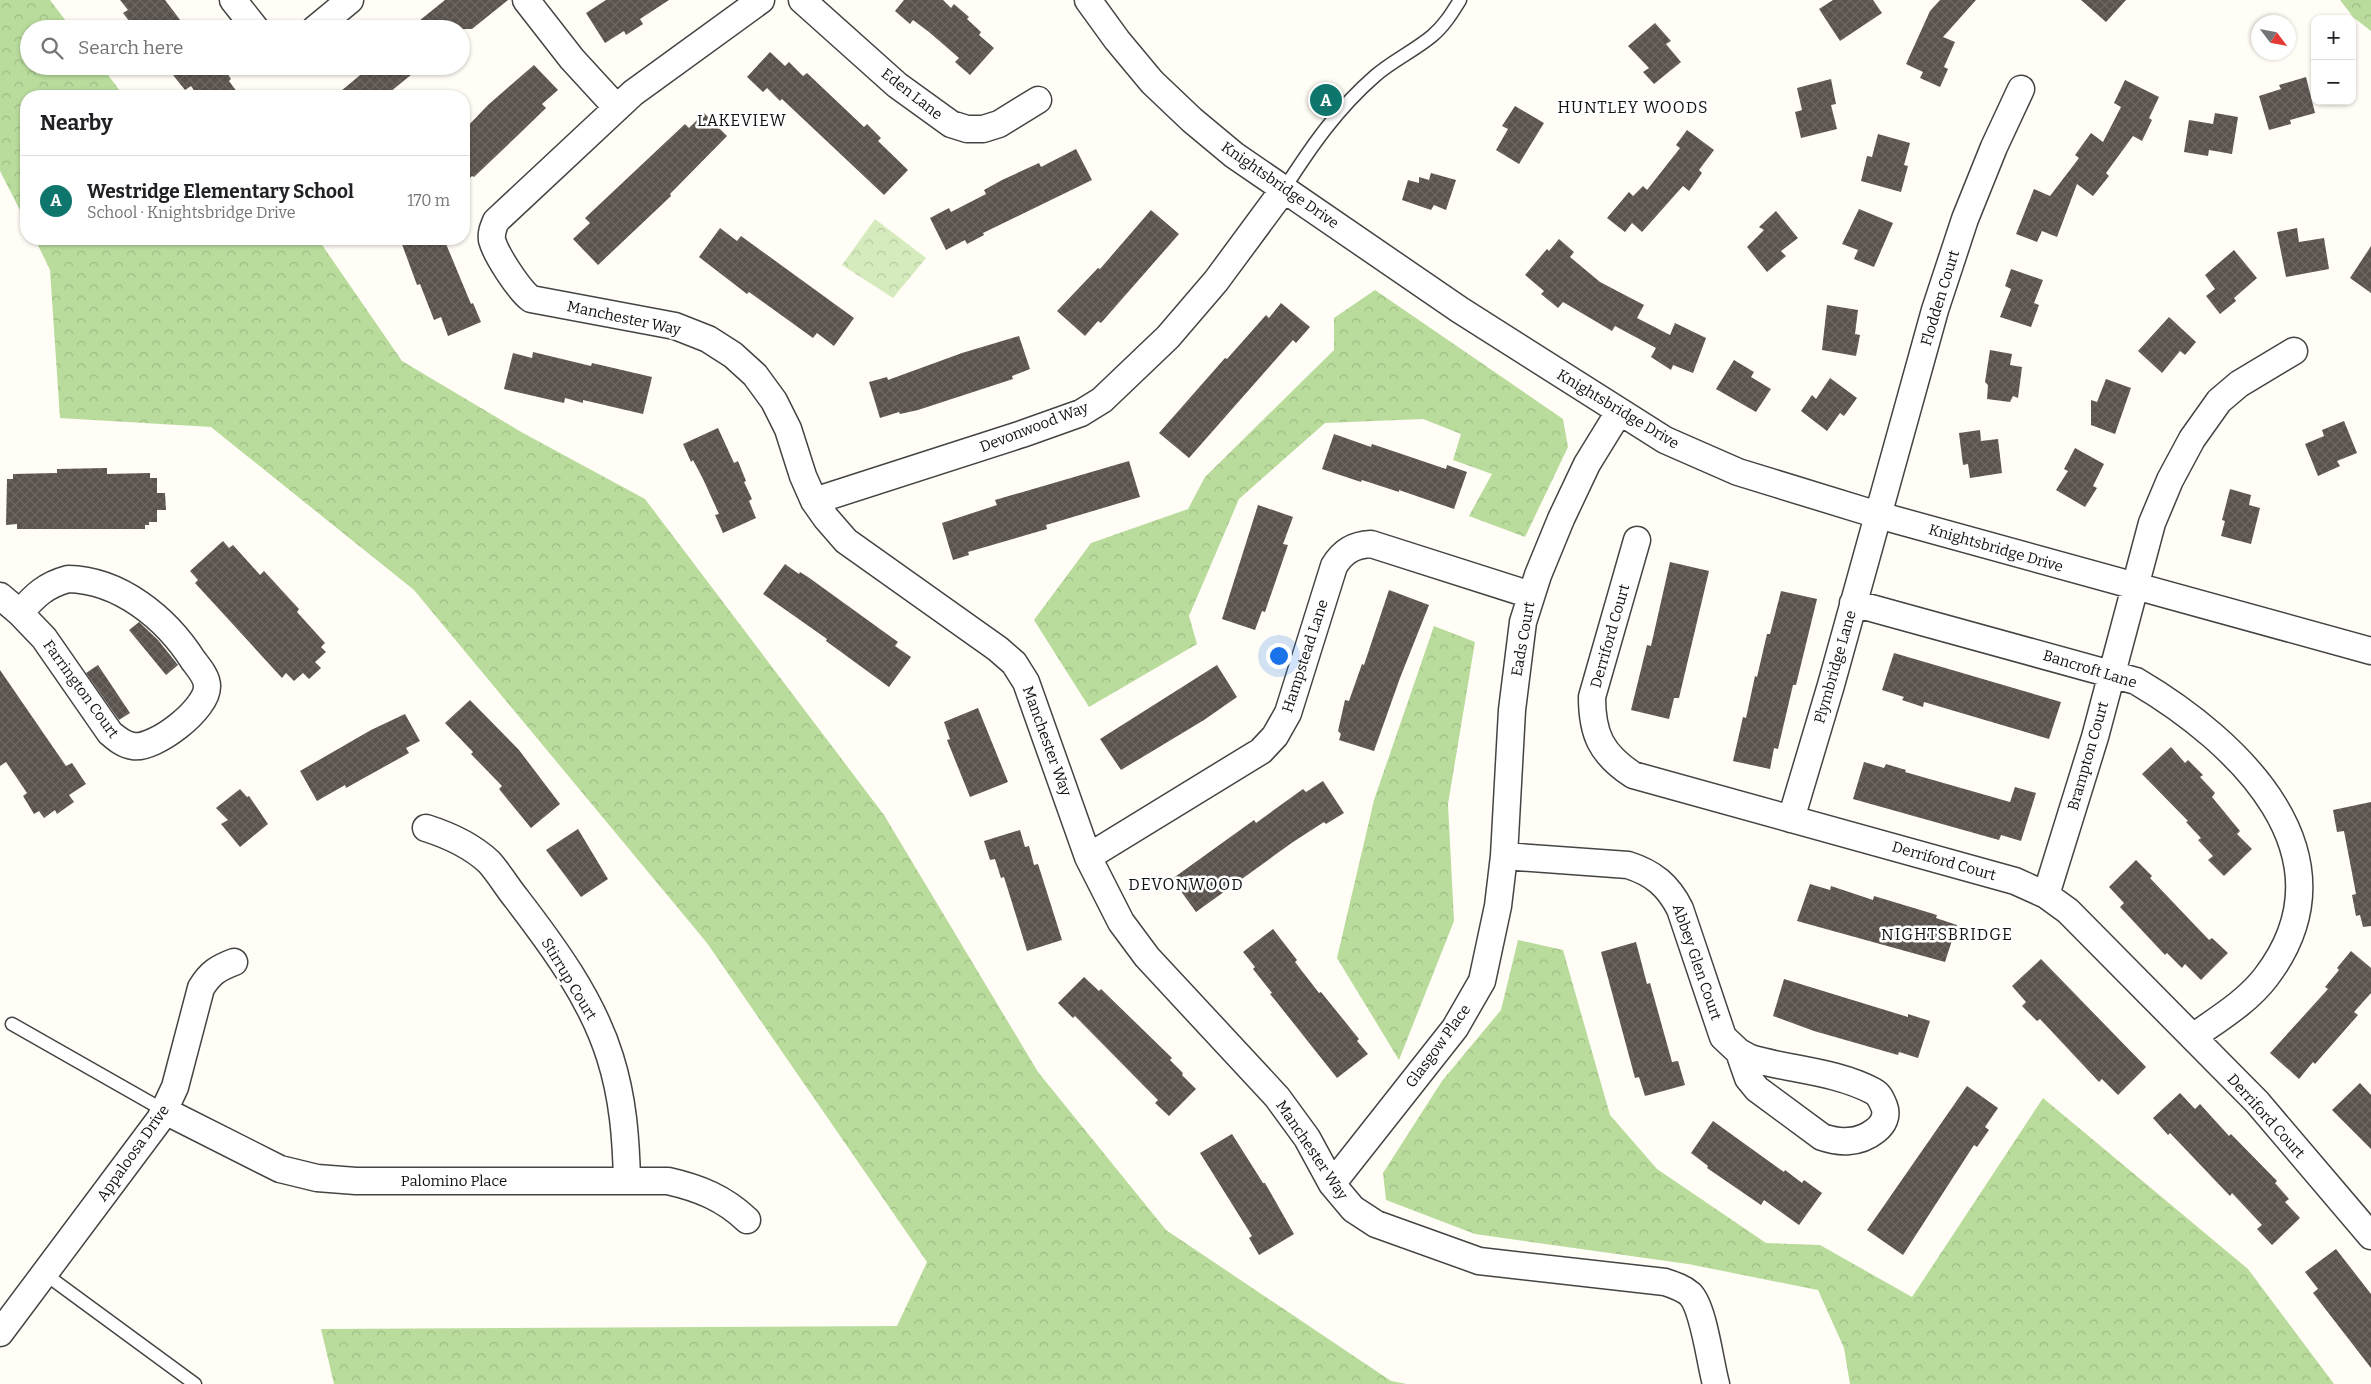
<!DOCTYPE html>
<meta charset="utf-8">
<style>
:root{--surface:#fff;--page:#f6f6f6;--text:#202124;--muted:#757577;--line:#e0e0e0;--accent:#0f766e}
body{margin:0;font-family:Bitter,serif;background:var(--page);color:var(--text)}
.controls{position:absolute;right:15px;top:15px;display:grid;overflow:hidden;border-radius:10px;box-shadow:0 1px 4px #0004}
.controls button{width:45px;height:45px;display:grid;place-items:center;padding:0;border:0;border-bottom:1px solid var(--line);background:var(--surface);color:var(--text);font:25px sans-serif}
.compass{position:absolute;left:2251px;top:15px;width:45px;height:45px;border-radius:50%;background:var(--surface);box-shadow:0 1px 4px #0004;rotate:122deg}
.you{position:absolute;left:1278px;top:655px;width:18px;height:18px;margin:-12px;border:4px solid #fff;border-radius:50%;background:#1a73e8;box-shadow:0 0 0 8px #1a73e833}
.badge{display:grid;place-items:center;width:32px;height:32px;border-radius:50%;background:var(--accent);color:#fff;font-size:16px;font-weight:700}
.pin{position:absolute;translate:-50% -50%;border:2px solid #fff;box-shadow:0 1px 5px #0006}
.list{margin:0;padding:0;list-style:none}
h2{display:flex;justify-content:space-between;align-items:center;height:65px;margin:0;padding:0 20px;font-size:21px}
h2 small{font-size:16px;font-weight:400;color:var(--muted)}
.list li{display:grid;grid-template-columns:32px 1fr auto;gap:15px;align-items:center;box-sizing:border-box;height:90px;padding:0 20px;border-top:1px solid var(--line)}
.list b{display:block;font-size:19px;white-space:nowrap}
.list p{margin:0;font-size:16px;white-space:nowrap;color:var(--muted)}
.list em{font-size:16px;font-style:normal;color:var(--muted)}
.icon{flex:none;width:28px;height:28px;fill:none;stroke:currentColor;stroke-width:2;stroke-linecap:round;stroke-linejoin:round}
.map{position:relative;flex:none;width:2371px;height:1384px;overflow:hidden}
.search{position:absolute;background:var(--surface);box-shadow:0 1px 4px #0004;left:20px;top:20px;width:450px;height:55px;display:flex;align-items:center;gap:12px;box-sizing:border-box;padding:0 18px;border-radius:28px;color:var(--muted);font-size:19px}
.panel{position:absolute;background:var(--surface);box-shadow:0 1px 4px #0004;left:20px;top:90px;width:450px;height:155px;border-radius:20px}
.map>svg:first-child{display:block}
.forest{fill:url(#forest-crowns)}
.park{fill:url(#park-crowns)}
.building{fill:url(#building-cross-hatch)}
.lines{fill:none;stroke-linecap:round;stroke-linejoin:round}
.service-casing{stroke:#444;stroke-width:15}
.minor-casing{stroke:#444;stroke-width:29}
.service{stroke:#fff;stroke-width:12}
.minor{stroke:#fff;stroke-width:26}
.labels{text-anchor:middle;stroke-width:5;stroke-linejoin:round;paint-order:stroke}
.street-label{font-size:15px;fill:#111;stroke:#fff}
.neighbourhood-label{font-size:16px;letter-spacing:1px;fill:#111;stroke:#fff}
</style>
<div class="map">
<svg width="2371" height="1384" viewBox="0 0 2371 1384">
<defs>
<pattern id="forest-crowns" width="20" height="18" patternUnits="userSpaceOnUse" patternTransform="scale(1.25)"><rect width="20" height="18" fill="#b9dc9c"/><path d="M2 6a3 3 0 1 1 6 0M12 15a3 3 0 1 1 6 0" fill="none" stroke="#9ebc85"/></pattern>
<pattern id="park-crowns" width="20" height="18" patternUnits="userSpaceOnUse" patternTransform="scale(1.25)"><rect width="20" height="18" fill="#d5ebbd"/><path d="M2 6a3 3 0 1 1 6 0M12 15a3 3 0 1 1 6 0" fill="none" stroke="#b6c8a1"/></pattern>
<pattern id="building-cross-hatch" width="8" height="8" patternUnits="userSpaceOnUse" patternTransform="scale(1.25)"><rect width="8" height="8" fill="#5a524d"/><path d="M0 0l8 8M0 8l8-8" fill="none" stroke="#6d6662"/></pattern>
</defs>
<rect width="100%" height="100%" fill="#fffdf5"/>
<path class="forest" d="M0 0H50L72 29H29V66H101L124 96H26V222L0 171Z
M2340 0H2371V31L2353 17Z
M35 239H318L402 361 523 433 645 499 884 815 1038 1072 1166 1230 1391 1381 1407 1384H334L321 1329 897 1326 927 1262 707 943 414 590 211 427 60 418 50 270Z
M1375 290 1563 419 1568 447 1525 537 1469 516 1492 474 1453 460 1461 434 1423 419 1325 423 1239 499 1189 616 1197 644 1089 707 1034 620 1091 543 1188 509 1205 477 1334 350V318Z
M1434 626 1475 642 1448 804 1454 921 1399 1060 1337 958 1374 800Z
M1518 940 1563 950 1610 1115 1657 1169 1766 1243 1820 1245 1912 1297 2043 1098 2248 1269 2334 1384H1850L1844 1348 1818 1290 1688 1264 1475 1234 1386 1200 1383 1173 1442 1081 1501 1010Z"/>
<path class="park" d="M875 219 926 258 893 298 842 265Z"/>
<path class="building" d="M120 0H165L187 29H135L123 13 128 10Z
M445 0H508L472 29H409Z
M606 0H669L640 19 643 24 626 35 624 31 605 43 586 13Z
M904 0H943L951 8 954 4 969 17 967 19 981 32 979 35 994 48 970 75 955 62 959 58 929 32 913 20 910 24 895 11Z
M1833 0H1873L1882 13 1840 41 1819 9Z
M1940 0H1976L1943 37 1955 42 1944 67 1948 69 1940 87 1920 78 1923 72 1906 64 1930 11Z
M2081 0H2126L2106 22Z
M1655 23 1671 41 1666 44 1681 62 1654 84 1643 72 1649 68 1628 46Z
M770 52 785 66 789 62 803 76 807 73 864 127 867 124 881 138 878 141 908 170 884 195 782 99 780 101 767 88 763 92 747 77Z
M534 65 558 90 542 104 546 108 517 136 474 177 472 176 464 183V130L488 105Z
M184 66H222L231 79 229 81 240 96H198L191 86 185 90 173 75Z
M371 66H422L385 96H335Z
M2306 77 2315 113 2290 120 2291 124 2269 130 2259 96 2281 89 2279 85Z
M1831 79 1836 104 1831 105 1837 129 1801 138 1795 112 1802 110 1797 88Z
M2125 80 2159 97 2149 118 2152 120 2142 141 2133 136 2106 173 2109 176 2093 196 2077 184 2057 237 2042 231 2037 242 2016 234 2034 189 2050 196 2079 158 2075 155 2091 133 2103 142 2121 107 2114 103Z
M1515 106 1544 123 1519 164 1496 150 1508 129 1502 126Z
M704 113 727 136 670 194 671 196 598 265 573 239 590 223 585 218 685 124 689 128Z
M2215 113 2238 117 2232 154 2209 150 2208 156 2184 152 2189 120 2213 124Z
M1687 130 1714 150 1699 170 1702 173 1689 191 1683 186 1642 232 1632 223 1625 232 1607 218 1629 192 1633 196 1643 186 1647 190 1680 148 1676 145Z
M1878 134 1910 143 1904 165 1908 166 1901 192 1861 181 1867 156 1872 157Z
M1076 149 1092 180 983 233 984 235 967 244 965 240 946 250 930 218 949 208 951 212 986 194 984 190 1002 180 1039 163 1041 167Z
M1431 173 1456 180 1446 210 1434 205 1431 210 1402 200 1408 180 1419 183V177L1429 180Z
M1859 209 1893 223 1874 267 1854 259 1858 250 1842 244Z
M1151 210 1179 234 1101 323 1098 321 1085 336 1057 311 1098 268 1100 269Z
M1776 211 1798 238 1781 251 1786 256 1767 272 1747 247 1764 230 1759 227Z
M720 228 737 241 741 236 854 318 834 346 817 333 813 338 749 292 747 294 699 257Z
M2297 228 2299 242 2324 238 2329 269 2286 277 2277 232Z
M400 239H444L471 304 473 303 481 322 448 336 441 317 434 320 420 284 417 285Z
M1559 239 1574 252 1570 257 1600 282 1644 305 1637 318 1670 335 1675 323 1706 338 1693 373 1673 365 1671 370 1651 357 1656 348 1615 326 1612 331 1563 302 1558 308 1541 294 1544 291 1525 275 1547 249 1549 251Z
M2371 246V293L2350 278Z
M2234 250 2257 278 2234 298 2236 301 2220 314 2206 296 2215 289 2205 275Z
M2011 269 2043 280 2034 303 2039 305 2031 327 2000 317 2011 289 2005 286Z
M1281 303 1310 327 1296 343 1293 340 1189 458 1159 433 1225 358 1227 359 1266 315 1269 318Z
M1827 305 1858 310 1855 334 1860 335 1856 356 1822 350Z
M2169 317 2196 342 2185 355 2180 351 2162 373 2138 351Z
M1019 336 1030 369 1012 376 1013 379 918 410 900 414 899 412 880 418 869 382 887 377 888 380 962 353Z
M1990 350 2012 354 2010 365 2022 367 2018 398 2013 396 2010 402 1987 399 1988 385 1985 382Z
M533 352 591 366 592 363 652 377 643 414 583 400V403L565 398 564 403 504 389 513 353 532 358Z
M1734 360 1754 372 1751 377 1771 389 1756 412 1716 389Z
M1830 378 1857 398 1844 416 1840 413 1827 431 1801 411 1812 395 1816 399Z
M2106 379 2131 388 2115 434 2091 425V400L2097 402Z
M2344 421 2357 453 2337 461 2340 466 2318 476 2305 444 2324 436 2322 430Z
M718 428 734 463 738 461 746 481 744 482 752 499 749 501 756 518 723 533 715 515 719 514 703 479 693 460 691 462 683 444Z
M1980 430 1981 441 1998 439 2002 473 1970 478 1968 464 1963 465 1959 433Z
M1334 434 1371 447 1372 444 1446 469 1447 465 1467 472 1454 509 1399 490V492L1362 480 1361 482 1322 469Z
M2075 448 2104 464 2093 486 2097 488 2085 507 2056 490 2068 471 2064 469Z
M1129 461 1140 497 1046 525 1047 529 968 552 969 555 953 560 942 523 997 505 995 500Z
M107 468V474L150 473V478H157V493H165L166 510H157V522H149V525H145V529H17V524L6 525 7 479H13V474L57 473V469Z
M2230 489 2251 495 2249 505 2260 508 2251 544 2221 536 2225 521 2222 520Z
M1258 505 1293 517 1283 544 1288 545 1265 612 1262 611 1255 630 1222 619Z
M223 541 229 548 233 545 260 575 264 571 299 609 297 612 325 643 321 647 326 652 315 662 321 668 309 679 303 673 294 681 286 673 282 678 195 583 198 580 190 571Z
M1670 562 1709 571 1679 698H1674L1669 719 1631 710 1647 645 1651 646Z
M785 564 799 574 800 572 808 577 898 642 895 646 911 657 889 687 826 641 827 639 763 594Z
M1389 590 1429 605 1400 678 1374 751 1339 740 1341 734 1338 731 1345 700 1349 701 1362 664 1364 665Z
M1781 591 1817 599 1796 685H1793L1778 749 1774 748 1770 769 1733 761 1743 717 1746 718 1755 676 1757 677 1767 634H1770Z
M139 622 158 640 178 665 166 675 129 630Z
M1894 653 2061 702 2049 739 1924 702 1923 707 1902 700 1904 697 1882 690Z
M98 665 130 713 119 720 86 673Z
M1217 665 1237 697 1204 720 1121 770 1100 739Z
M0 670 66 766 72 763 86 784 69 795 74 802 57 814 55 810 44 818 39 811 34 814 23 796 27 793 6 762 0 766Z
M470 700 519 750 560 804 531 828 499 789 502 786 471 754 473 752 445 723Z
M978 708 1008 782 970 797 947 740 950 739 944 722Z
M405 714 420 741 406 748 409 753 346 788 345 785 317 801 300 771 371 730Z
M2171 747 2185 763 2188 760 2203 775 2200 777 2215 793 2212 797 2240 831 2237 834 2252 849 2224 876 2208 860 2213 856 2198 840 2201 838 2186 822 2188 821 2142 774Z
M1864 762 1884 768 1886 764 1906 770 1905 772 2010 802 2015 787 2036 793 2021 841 2001 835 1999 840 1853 799Z
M1323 781 1344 813 1326 824 1324 822 1293 842 1196 912 1172 879 1254 820 1256 823 1303 789 1306 792Z
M240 789 247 797 249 796 268 824 240 847 221 824 228 820 216 808Z
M2371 802V926L2363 927 2360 915 2356 916 2352 895 2356 894 2344 831 2337 832 2333 810Z
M578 829 608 879 581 897 546 850Z
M1020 830 1025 847 1029 846 1034 865 1038 864 1062 940 1027 951 1004 877 1001 878 995 859 990 860 984 841Z
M2136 860 2152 876 2150 878 2209 940 2212 938 2228 953 2201 980 2185 964 2182 968 2167 953 2165 955 2120 907 2124 903 2109 887Z
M1810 884 1830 890 1831 886 1873 900 1874 896 1937 915 1936 918 1957 925 1945 962 1797 921Z
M1273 929 1297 960 1295 962 1319 993 1321 992 1359 1039 1357 1041 1368 1054 1337 1078 1275 1000 1270 994 1272 993 1253 969 1255 967 1243 952Z
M1636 942 1647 984 1650 983 1672 1062 1678 1061 1685 1085 1645 1096 1639 1077 1635 1078 1601 952Z
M2351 951 2371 968V993L2354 1012 2358 1015 2315 1064 2313 1062 2299 1079 2270 1053 2328 989 2325 987 2339 970 2337 968Z
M2041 959 2146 1067 2118 1095 2102 1079 2099 1082 2040 1019 2037 1021 2022 1006 2026 1002 2012 986Z
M1084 977 1099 991 1101 989 1172 1058 1170 1060 1183 1073 1182 1075 1196 1089 1169 1116 1155 1103 1158 1100 1143 1085 1075 1016 1073 1018 1058 1003Z
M1784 979 1908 1017V1014L1930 1021 1918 1058 1899 1052 1898 1055 1814 1031 1773 1016Z
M2360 1083 2371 1095V1149L2332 1110Z
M1967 1086 1998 1108 1985 1127 1989 1130 1977 1147 1974 1145 1903 1255 1867 1230Z
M2180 1093 2195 1109 2200 1104 2229 1136 2231 1134 2277 1181 2275 1183 2289 1199 2285 1202 2300 1218 2272 1245 2257 1229 2262 1225 2232 1193 2230 1196 2170 1133 2168 1135 2153 1118Z
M1713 1121 1784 1172 1785 1170 1802 1183 1804 1180 1822 1193 1799 1225 1764 1200 1761 1205 1707 1168 1708 1166 1691 1153Z
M1232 1134 1263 1183H1265L1294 1234 1259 1255 1249 1238 1252 1236 1200 1153Z
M2336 1249 2371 1294V1368L2313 1293 2318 1289 2305 1272Z"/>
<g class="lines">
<defs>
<path id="service" d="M1284 189C1311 147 1337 109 1375 76 1392 61 1414 51 1432 36 1444 26 1452 13 1460 0
M12 1024 165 1111
M45 1274 195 1384"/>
<path id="minor" d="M233 0 256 29
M526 0 572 59 617 108
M761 0 633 93 496 221C493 228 491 233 492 240 496 255 519 290 531 299L675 326 708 339 733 355 755 375 774 401 788 429 803 476 814 501 826 518 846 541 998 649 1014 663 1026 682 1088 857 1121 922 1147 957 1277 1097 1307 1138 1332 1184 1353 1209 1376 1224 1479 1261 1665 1282C1674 1285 1683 1288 1690 1294 1704 1308 1710 1363 1716 1384
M802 0 897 85 951 124 967 129H983L999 124 1038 100
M1088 0 1117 40 1152 82 1192 120 1234 155 1460 310 1665 440 1738 472 1878 515 2371 651
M315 29 350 0
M814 501 1022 434 1081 413 1102 400 1168 337 1216 281 1284 189
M1637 540 1592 697C1592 734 1601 754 1633 775L2015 881 2046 895 2068 911 2257 1102 2371 1236
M68 579C120 580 166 618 193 660 199 668 207 677 207 686 208 709 154 750 133 746 124 745 117 739 110 733L44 638 20 613C35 595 46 585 68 579Z
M0 596 20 613
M1853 603 2136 681C2238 741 2359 855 2266 977 2247 1002 2218 1019 2193 1037
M1791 819 1831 685 1935 310 1965 219 1994 147 2021 89
M426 828C448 835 472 846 489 862 499 873 507 887 516 898 553 946 592 999 610 1057 623 1098 626 1138 627 1181
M1504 856 1628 865C1653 873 1668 885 1680 909L1723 1037 1739 1052 1750 1058C1790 1070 1835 1071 1873 1091 1879 1094 1881 1099 1884 1106 1892 1126 1865 1140 1849 1141 1839 1142 1831 1140 1822 1137L1757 1089 1748 1078 1739 1052
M1088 857 1261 751 1275 736 1288 713 1334 566C1343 551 1354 545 1371 544L1531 595
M2046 895 2095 737 2152 523 2170 480 2192 439 2219 401 2239 384 2294 351
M165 1111 280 1169 317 1178 356 1181H668C699 1188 724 1198 747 1220
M1332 1184 1455 1028 1482 981 1498 906 1504 856 1512 710 1523 622 1538 575 1561 519 1587 464 1619 412
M0 1333 160 1119 175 1087 201 988C210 973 218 968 234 962"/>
</defs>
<use href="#service" class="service-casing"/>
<use href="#minor" class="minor-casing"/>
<use href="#service" class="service"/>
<use href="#minor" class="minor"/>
</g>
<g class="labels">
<g class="street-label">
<text transform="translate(912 94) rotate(38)" y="5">Eden Lane</text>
<text transform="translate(1280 185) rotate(35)" y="5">Knightsbridge Drive</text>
<text transform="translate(1940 298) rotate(-73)" y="5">Flodden Court</text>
<text transform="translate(624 318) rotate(12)" y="5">Manchester Way</text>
<text transform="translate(1618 409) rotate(31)" y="5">Knightsbridge Drive</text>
<text transform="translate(1034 427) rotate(-21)" y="5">Devonwood Way</text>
<text transform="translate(1996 548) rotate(16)" y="5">Knightsbridge Drive</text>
<text transform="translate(1610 636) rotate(-74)" y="5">Derriford Court</text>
<text transform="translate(1523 639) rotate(-80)" y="5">Eads Court</text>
<text transform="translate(1305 656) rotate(-72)" y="5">Hampstead Lane</text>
<text transform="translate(1835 667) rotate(-74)" y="5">Plymbridge Lane</text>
<text transform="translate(2090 669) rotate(17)" y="5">Bancroft Lane</text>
<text transform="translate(81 689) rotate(54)" y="5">Farrington Court</text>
<text transform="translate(1047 741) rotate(70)" y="5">Manchester Way</text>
<text transform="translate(2088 756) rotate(-74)" y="5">Brampton Court</text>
<text transform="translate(1944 861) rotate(16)" y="5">Derriford Court</text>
<text transform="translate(1697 962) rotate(71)" y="5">Abbey Glen Court</text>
<text transform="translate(569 979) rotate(59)" y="5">Stirrup Court</text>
<text transform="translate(1438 1046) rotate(-54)" y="5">Glasgow Place</text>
<text transform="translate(2266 1116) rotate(48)" y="5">Derriford Court</text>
<text transform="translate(1312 1150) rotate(56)" y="5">Manchester Way</text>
<text transform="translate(133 1153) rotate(-55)" y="5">Appaloosa Drive</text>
<text x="454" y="1186">Palomino Place</text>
</g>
<g class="neighbourhood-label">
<text x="1633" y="113">HUNTLEY WOODS</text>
<text x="742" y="126">LAKEVIEW</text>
<text x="1186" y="890">DEVONWOOD</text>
<text x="1947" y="940">NIGHTSBRIDGE</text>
</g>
</g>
</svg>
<div class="controls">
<button>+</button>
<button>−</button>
</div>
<svg class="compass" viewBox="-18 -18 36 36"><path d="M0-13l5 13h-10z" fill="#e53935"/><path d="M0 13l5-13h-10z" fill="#757577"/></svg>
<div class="you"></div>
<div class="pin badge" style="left:1326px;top:100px">A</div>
<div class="search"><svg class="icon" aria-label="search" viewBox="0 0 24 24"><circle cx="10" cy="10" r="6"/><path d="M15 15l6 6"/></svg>Search here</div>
<section class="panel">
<h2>Nearby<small></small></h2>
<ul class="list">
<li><span class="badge">A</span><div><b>Westridge Elementary School</b><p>School · Knightsbridge Drive</p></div><em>170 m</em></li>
</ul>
</section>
</div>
